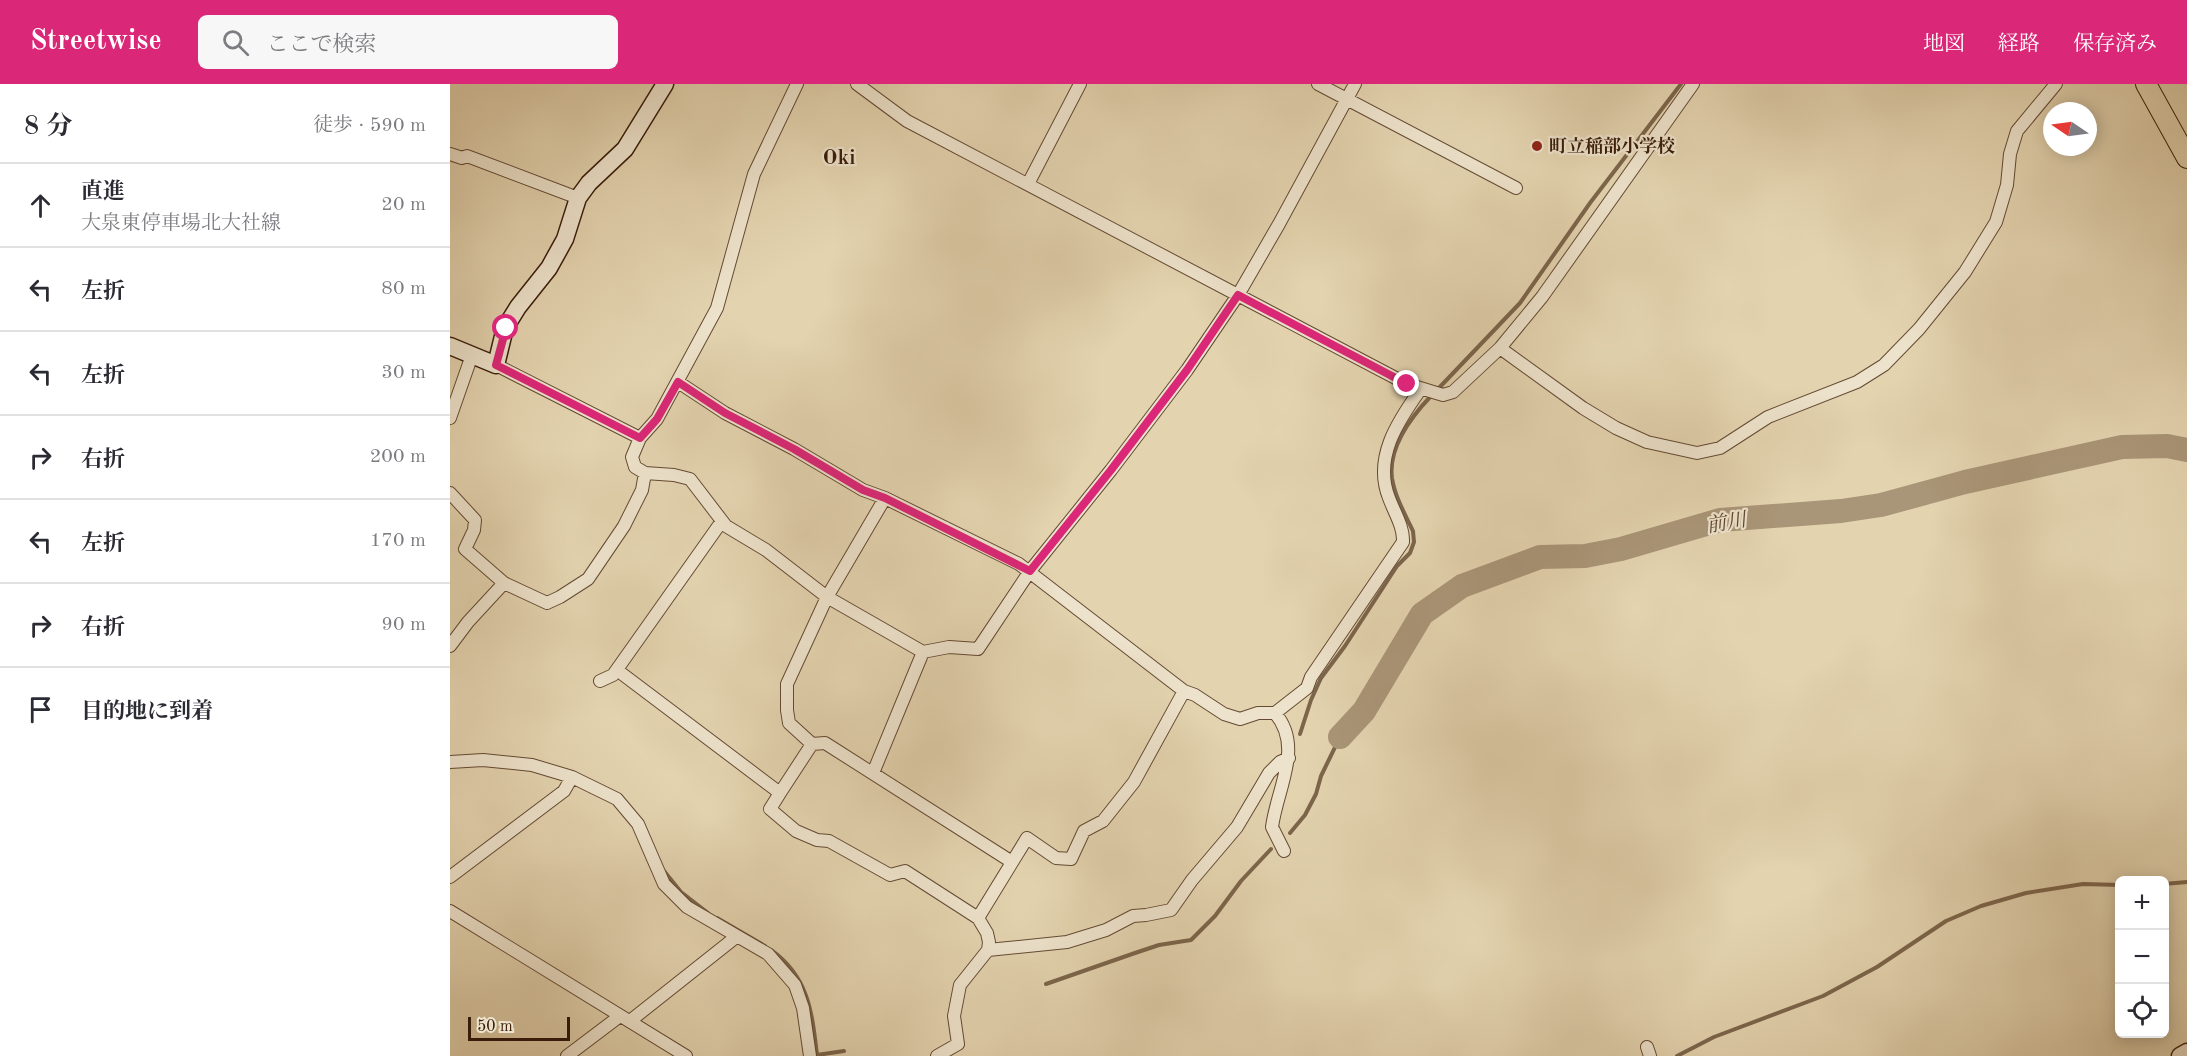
<!DOCTYPE html>
<html lang="ja">
<meta charset="utf-8">
<style>
:root{--surface:#fff;--page:#f7f7f7;--text:#2b2b33;--muted:#7c7c81;--line:#e1e1e2;--accent:#db2777}
body{margin:0;font-family:"Old Standard TT","Noto Serif JP",serif;background:var(--page);color:var(--text)}
.controls{position:absolute;right:18px;bottom:18px;display:grid;overflow:hidden;border-radius:9px;box-shadow:0 3px 15px #0003}
.controls button{width:54px;height:54px;display:grid;place-items:center;padding:0;border:0;border-bottom:2px solid var(--line);background:var(--surface);color:var(--text);font:30px sans-serif}
.compass{position:absolute;left:1593px;top:18px;width:54px;height:54px;border-radius:50%;background:var(--surface);box-shadow:0 3px 15px #0003;rotate:283deg}
.scale{position:absolute;left:18px;bottom:15px;width:102px;box-sizing:border-box;padding-left:6px;border:3px solid #391c0a;border-top:0;font-size:16px;line-height:21px;white-space:nowrap;color:#391c0a;-webkit-text-stroke:4px #ede2cb;paint-order:stroke}
.stop{position:absolute;width:18px;height:18px;margin:-14px;border:4px solid #db2777;border-radius:50%;background:#fff}
.stop.end{background:#db2777;border-color:#fff;box-shadow:0 2px 6px #0008}
.list{margin:0;padding:0;list-style:none}
h2{display:flex;justify-content:space-between;align-items:center;height:78px;margin:0;padding:0 24px;font-size:26px}
h2 small{font-size:20px;font-weight:400;color:var(--muted)}
.list li{display:grid;grid-template-columns:39px 1fr auto;gap:18px;align-items:center;box-sizing:border-box;height:84px;padding:0 24px;border-top:2px solid var(--line)}
.list b{display:block;font-size:22px;white-space:nowrap}
.list p{margin:0;font-size:20px;white-space:nowrap;color:var(--muted)}
.list em{font-size:20px;font-style:normal;color:var(--muted)}
.icon{flex:none;width:33px;height:33px;fill:none;stroke:currentColor;stroke-width:2;stroke-linecap:round;stroke-linejoin:round}
.map{position:relative;flex:none;width:1737px;height:972px;overflow:hidden}
header{display:flex;align-items:center;gap:36px;box-sizing:border-box;height:84px;padding:0 30px;background:var(--accent);color:#fff}
header strong{font-size:28px}
nav{display:flex;gap:33px;margin-inline-start:auto;font-size:21px}
.search{width:420px;height:54px;background:var(--page);display:flex;align-items:center;gap:15px;box-sizing:border-box;padding:0 21px;border-radius:9px;color:var(--muted);font-size:22px}
main{display:flex}
aside{flex:1;background:var(--surface)}
.map>svg:first-child{display:block}
.lines{fill:none;stroke-linecap:round;stroke-linejoin:round}
.stream{stroke:#7c654b;stroke-width:4}
.river{stroke:#a99577;stroke-width:24}
.street-casing{stroke:#644a33;stroke-width:14}
.secondary-casing{stroke:#391c0a;stroke-width:19}
.primary-casing{stroke:#391c0a;stroke-width:22}
.street{stroke:#ede2cb;stroke-width:12}
.secondary{stroke:#ede2cb;stroke-width:16}
.primary{stroke:#e3d3af;stroke-width:20}
.route{stroke:#db2777;stroke-width:8}
.poi-dot{fill:#8f2418;stroke:#ede2cb;stroke-width:2}
.labels{text-anchor:middle;stroke-width:4.5;stroke-linejoin:round;paint-order:stroke}
.poi-label{font-size:18px;font-weight:bold;fill:#391c0a;stroke:#ede2cb;text-anchor:start}
.water-label{font-size:20px;font-style:italic;fill:#604630;stroke:#ede2cb}
.quarter-label{font-size:21px;font-weight:bold;fill:#391c0a;stroke:#ede2cb}
</style>
<header>
<strong>Streetwise</strong>
<div class="search"><svg class="icon" aria-label="search" viewBox="0 0 24 24"><circle cx="10" cy="10" r="6"/><path d="M15 15l6 6"/></svg>ここで検索</div>
<nav><a>地図</a><a>経路</a><a>保存済み</a></nav>
</header>
<main>
<aside>
<h2>8 分<small>徒歩 · 590 m</small></h2>
<ul class="list">
<li><svg class="icon" aria-label="ahead" viewBox="0 0 24 24"><path d="M12 20V5M6 11l6-6 6 6"/></svg><div><b>直進</b><p>大泉東停車場北大社線</p></div><em>20 m</em></li>
<li><svg class="icon" aria-label="left" viewBox="0 0 24 24"><path d="M17 20v-9H6M10 6l-5 5 5 5"/></svg><div><b>左折</b></div><em>80 m</em></li>
<li><svg class="icon" aria-label="left" viewBox="0 0 24 24"><path d="M17 20v-9H6M10 6l-5 5 5 5"/></svg><div><b>左折</b></div><em>30 m</em></li>
<li><svg class="icon" aria-label="right" viewBox="0 0 24 24"><path d="M7 20v-9h11M14 6l5 5-5 5"/></svg><div><b>右折</b></div><em>200 m</em></li>
<li><svg class="icon" aria-label="left" viewBox="0 0 24 24"><path d="M17 20v-9H6M10 6l-5 5 5 5"/></svg><div><b>左折</b></div><em>170 m</em></li>
<li><svg class="icon" aria-label="right" viewBox="0 0 24 24"><path d="M7 20v-9h11M14 6l5 5-5 5"/></svg><div><b>右折</b></div><em>90 m</em></li>
<li><svg class="icon" aria-label="arrive" viewBox="0 0 24 24"><path d="M6 21V4h12l-3 4 3 4H6"/></svg><div><b>目的地に到着</b></div></li>
</ul>
</aside>
<div class="map">
<svg width="1737" height="972" viewBox="0 0 1737 972">
<rect width="100%" height="100%" fill="#e3d3af"/>
<filter id="stains"><feTurbulence type="fractalNoise" baseFrequency=".00333" numOctaves="4"/><feColorMatrix values="0 0 0 0 .2 0 0 0 0 .09 0 0 0 0 .02 0 0 0 .5 -.17"/></filter>
<radialGradient id="worn" r=".72"><stop offset=".6" stop-color="#630" stop-opacity="0"/><stop offset="1" stop-color="#630" stop-opacity=".3"/></radialGradient>
<g class="lines">
<path class="stream" d="M987 306 1070 219 1140 119 1231 0
M850 650 861 616 871 594 895 562 947 482 960 469 964 458 963 447C955 430 945 413 942 394 938 363 961 333 981 312
M840 749 855 731 866 710 871 692 890 653
M214 787 231 808 258 829
M1714 800 1737 798
M267 834 315 862
M321 866C359 893 362 929 367 971L394 967
M596 900 685 869 709 861 741 856 765 832 791 797 821 765
M1227 972 1264 953 1373 912 1427 883 1496 837 1531 822 1576 809 1633 800 1670 801"/>
<path class="river" d="M890 653 914 627 972 530 1012 502 1090 473 1135 472 1171 465 1270 436 1391 427 1431 421 1515 398 1672 363 1717 362 1737 366"/>
<defs>
<path id="street" d="M407 0 457 37 957 300 993 311 1003 308 1050 264 1092 213 1243 0
M868 0 1066 104
M0 70 12 74 17 72 128 114
M578 100 630 0
M1050 264 1133 324 1166 344 1197 358 1247 369 1270 364 1318 333 1407 298 1434 281 1469 245 1515 188 1546 138 1557 101 1560 70 1567 47 1606 0
M46 281 190 354
M228 298 275 329 344 365 413 406 435 414 569 480 734 607 684 698 653 737 634 747 621 775 606 774 577 754 528 834
M0 334 22 271
M195 389 224 391 240 395 276 442 316 466 377 513 473 568
M0 409 25 436 24 446 15 465 54 499
M435 414 377 513 337 600V626L339 639 362 660 375 659 562 778
M0 562 18 538 54 499 97 519 110 513 138 495 174 442 192 406 195 389 185 383 182 373 190 354 207 335 267 224 304 90 347 0
M167 586 330 709 362 660
M150 597 163 591 272 437
M734 607 745 611 774 630 790 635 808 629H825C854 663 827 704 822 743L834 767
M825 629 857 604 861 593 953 458C954 443 944 428 939 414 923 374 948 337 970 306
M0 678 33 676 82 681 122 693 167 715 188 740 214 800 237 823 318 870 345 901 353 924 360 972
M423 689 473 568 499 563 528 565 580 487 661 386 737 286 788 211 829 140 905 0
M330 709 320 725 346 747 367 756 379 757 440 791 455 787 528 834 537 849 539 858 538 866
M0 793 114 707 122 693
M0 827 236 972
M180 937 286 853
M1197 963 1200 972
M117 972 170 932
M487 972 508 960 504 932 510 901 538 866 617 858 656 846 683 832 696 831 721 826 742 796 787 743 819 689 830 678 839 674"/>
<path id="secondary" d="M0 262 46 281 55 244 68 223 99 184 115 155 128 114 139 99 175 65 215 0
M1730 972 1737 968"/>
<path id="primary" d="M1696 0 1737 74"/>
</defs>
<use href="#street" class="street-casing"/>
<use href="#secondary" class="secondary-casing"/>
<use href="#primary" class="primary-casing"/>
<use href="#street" class="street"/>
<use href="#secondary" class="secondary"/>
<use href="#primary" class="primary"/>
</g>
<g class="lines">
<path class="route" d="M56 244 46 281 190 354 207 335 228 298 275 329 344 365 413 406 435 414 580 487 661 386 737 286 788 211 957 300"/>
</g>
<circle class="poi-dot" cx="1087" cy="62" r="6"/>
<g class="labels">
<g class="poi-label">
<text x="1099" y="68">町立稲部小学校</text>
</g>
<g class="water-label">
<text transform="translate(1276 438) rotate(-10)" y="7">前川</text>
</g>
<g class="quarter-label">
<text x="389" y="80">Oki</text>
</g>
</g>
<rect width="100%" height="100%" filter="url(#stains)"/>
<rect width="100%" height="100%" fill="url(#worn)"/>
</svg>
<div class="controls">
<button>+</button>
<button>−</button>
<button><svg class="icon" aria-label="locate" viewBox="0 0 24 24"><circle cx="12" cy="12" r="6"/><path d="M12 2v4M12 18v4M2 12h4M18 12h4"/></svg></button>
</div>
<svg class="compass" viewBox="-18 -18 36 36"><path d="M0-13l5 13h-10z" fill="#e53935"/><path d="M0 13l5-13h-10z" fill="#7c7c81"/></svg>
<div class="scale">50 m</div>
<div class="stop" style="left:56px;top:244px"></div>
<div class="stop end" style="left:957px;top:300px"></div>
</div>
</main>
